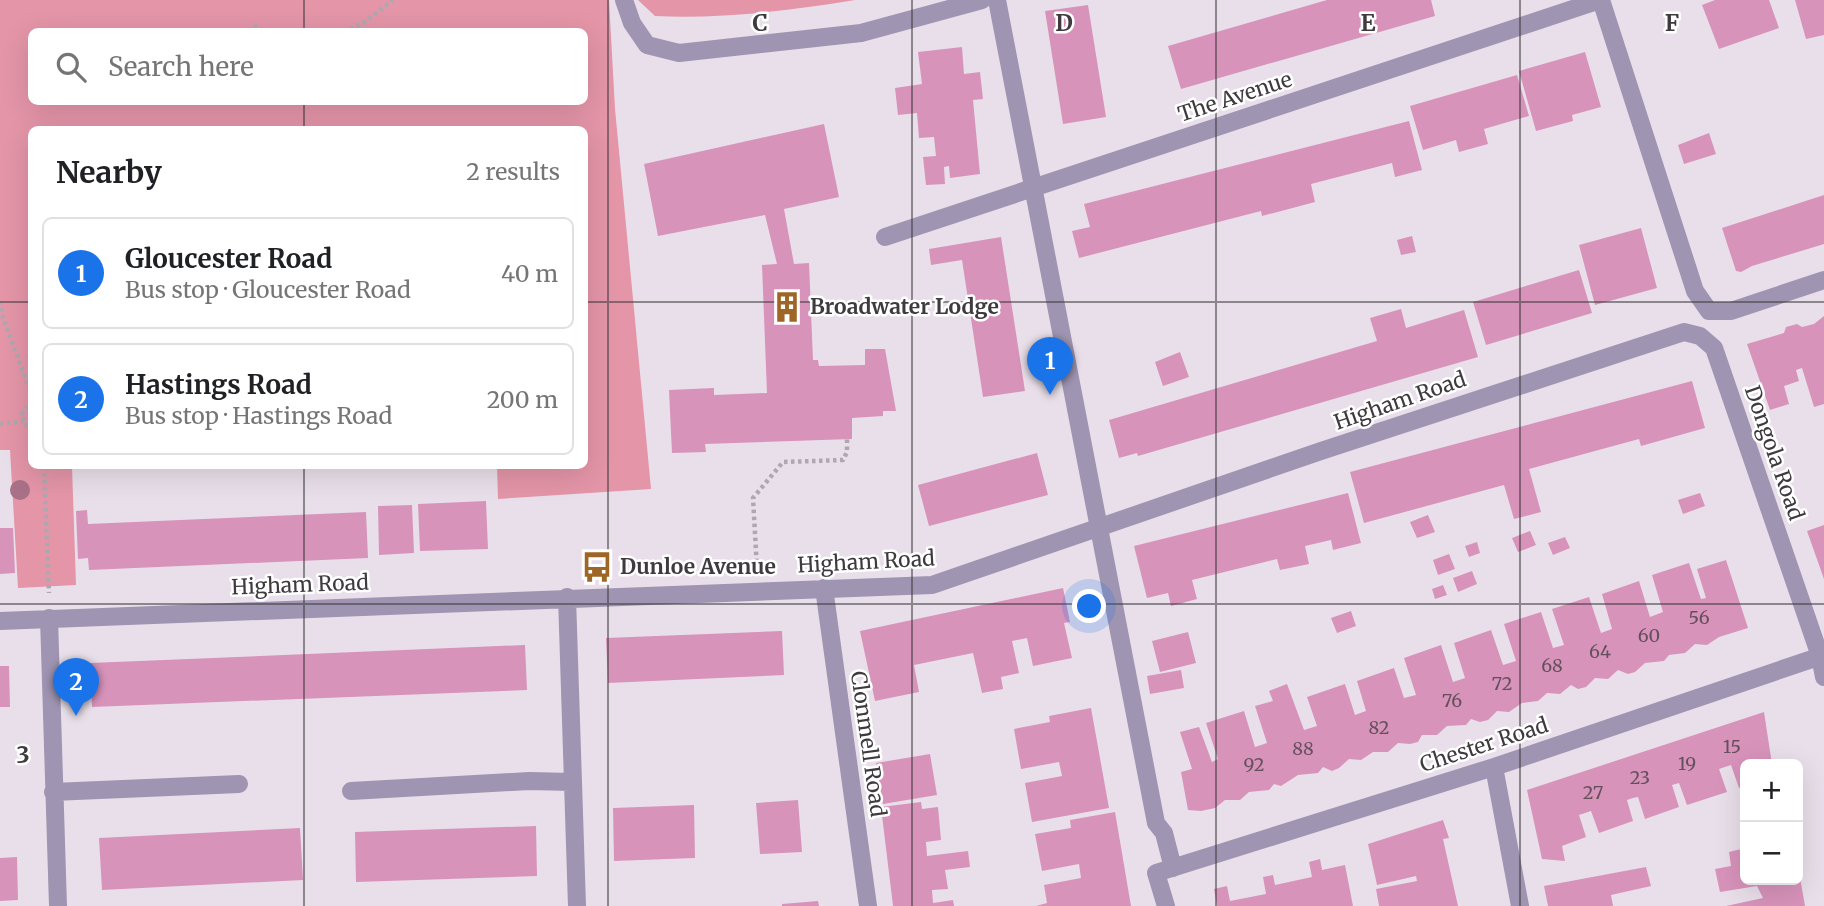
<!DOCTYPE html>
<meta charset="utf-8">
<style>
:root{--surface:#fff;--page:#f6f6f6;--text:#202124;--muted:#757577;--line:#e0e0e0;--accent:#1a73e8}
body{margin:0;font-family:Merriweather,serif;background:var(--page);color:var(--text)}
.controls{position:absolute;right:21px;bottom:21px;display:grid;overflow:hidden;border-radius:10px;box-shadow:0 7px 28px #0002}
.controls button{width:63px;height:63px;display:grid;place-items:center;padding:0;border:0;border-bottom:2px solid var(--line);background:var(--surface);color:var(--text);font:35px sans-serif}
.you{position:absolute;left:1090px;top:607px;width:24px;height:24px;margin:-18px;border:5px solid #fff;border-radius:50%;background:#1a73e8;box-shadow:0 0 0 10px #1a73e833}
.badge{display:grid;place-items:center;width:46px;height:46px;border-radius:50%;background:var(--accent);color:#fff;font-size:23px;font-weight:700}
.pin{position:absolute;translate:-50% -58px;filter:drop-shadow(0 2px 4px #0008)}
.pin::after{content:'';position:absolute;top:37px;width:24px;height:21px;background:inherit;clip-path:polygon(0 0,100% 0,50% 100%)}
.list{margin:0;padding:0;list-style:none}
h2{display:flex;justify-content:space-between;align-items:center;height:91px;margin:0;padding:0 28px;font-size:30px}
h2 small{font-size:23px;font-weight:400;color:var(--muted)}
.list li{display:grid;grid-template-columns:46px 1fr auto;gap:21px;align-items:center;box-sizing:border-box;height:112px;margin:0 14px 14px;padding:0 14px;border:2px solid var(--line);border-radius:10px}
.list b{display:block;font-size:26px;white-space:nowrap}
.list p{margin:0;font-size:23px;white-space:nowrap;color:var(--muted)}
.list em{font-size:23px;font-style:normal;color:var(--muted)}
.icon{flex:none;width:38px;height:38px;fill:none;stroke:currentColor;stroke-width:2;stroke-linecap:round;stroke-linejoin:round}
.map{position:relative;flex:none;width:1824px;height:906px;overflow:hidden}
.search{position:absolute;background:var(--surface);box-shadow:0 7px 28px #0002;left:28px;top:28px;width:560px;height:77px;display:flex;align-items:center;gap:18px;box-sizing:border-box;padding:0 24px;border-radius:10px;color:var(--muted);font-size:26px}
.panel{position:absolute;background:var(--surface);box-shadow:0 7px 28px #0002;left:28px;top:126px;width:560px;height:343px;border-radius:10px}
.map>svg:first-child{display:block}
.green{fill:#e495a8;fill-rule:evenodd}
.building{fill:#d893bb}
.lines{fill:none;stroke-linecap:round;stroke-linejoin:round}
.path{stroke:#afa7af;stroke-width:4.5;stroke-dasharray:3.5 3.5;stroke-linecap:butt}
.minor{stroke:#9f94b1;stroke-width:18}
.tree{fill:#a87188}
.grid{fill:none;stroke:#3e3a3e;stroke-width:2;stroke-opacity:0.55}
.labels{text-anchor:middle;stroke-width:5;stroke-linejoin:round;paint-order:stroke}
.number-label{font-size:18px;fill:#64505d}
.street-label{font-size:21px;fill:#3e3a3e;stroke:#fff}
.poi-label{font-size:21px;font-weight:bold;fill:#3e3a3e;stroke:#fff;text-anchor:start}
.grid-label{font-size:23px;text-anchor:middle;font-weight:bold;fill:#3e3a3e;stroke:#fff;stroke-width:5;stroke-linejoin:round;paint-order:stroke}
</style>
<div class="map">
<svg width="1824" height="906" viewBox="0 0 1824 906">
<rect width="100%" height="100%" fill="#e9dfea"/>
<path class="green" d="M0 0H609L615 109 651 489 498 499 497 466H584V130H32V466H72L76 585 18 588 10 450H0ZM32 32H584V102H32Z
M638 0H855C788 11 722 19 655 16Z"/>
<path class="building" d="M1327 0H1431L1435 16 1181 89 1168 46Z
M1715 0H1769L1779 28 1719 49 1702 5Z
M1795 0H1824V35L1806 39Z
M1088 5 1106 117 1063 124 1045 11Z
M962 47 964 74 980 72 983 99 973 100 980 174 950 178 949 166 944 167 945 184 926 185 923 157 936 156 934 137 919 138 917 113 898 115 895 88 922 84 918 52Z
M1585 52 1601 107 1572 115 1573 121 1536 131 1519 71Z
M1517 75 1529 116 1484 129 1488 144 1459 152 1456 140 1423 150 1410 106Z
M1409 121 1422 170 1395 177 1392 163 1311 184 1315 202 1262 216 1261 211 1079 258 1072 231 1090 227 1084 204Z
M824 124 839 197 784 209 794 264 809 263 813 360H818L819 366 865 365V349H885L896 411H883V416L852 418V439L705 444 706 452 672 453 669 390 714 388V395L767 393 762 265 777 264 765 215 658 236 644 164Z
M1709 133 1716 154 1684 164 1678 145Z
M1824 195V244L1752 266 1741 272 1736 271 1722 228Z
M1641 228 1657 288 1595 305 1579 245Z
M1412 236 1416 252 1401 255 1397 240Z
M1001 237 1025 391 983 397 962 260 931 265 929 249Z
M1579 270 1592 313 1486 345 1473 302Z
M1401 309 1406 328 1464 310 1478 357 1138 456 1137 453 1119 458 1109 420 1377 341 1370 318Z
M1824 316V404L1814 407 1802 368 1796 370 1799 381 1784 386 1789 404 1770 410 1747 344 1784 333 1786 327 1797 324 1802 327 1814 324Z
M1180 352 1189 377 1163 386 1155 362Z
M1692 381 1705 428 1641 446 1639 439 1529 469 1541 512 1514 519 1504 485 1364 523 1350 472Z
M1037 453 1048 495 929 526 918 485Z
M1348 493 1361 543 1333 550 1331 540 1305 546 1309 564 1280 570 1277 559 1192 580 1197 599 1171 606 1168 593 1147 598 1134 546Z
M1700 493 1705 506 1683 514 1678 500Z
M486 501 488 549 420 551 418 504Z
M412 505 414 553 379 555 378 506Z
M87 510 88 524 366 512 368 558 89 570 88 558 78 559 76 511Z
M1428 515 1435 532 1417 538 1410 522Z
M1824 525V579L1807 531Z
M0 528H13L15 573 0 574Z
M1530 531 1536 545 1518 552 1512 538Z
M1565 537 1570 548 1553 555 1548 543Z
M1477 542 1480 553 1469 557 1465 546Z
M1449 554 1455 569 1438 575 1433 560Z
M1726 560 1748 628 1719 637 1707 645 1695 644 1685 653 1669 655 1664 661 1645 663 1635 672 1628 674 1618 670 1608 679 1595 678 1586 687 1578 689 1571 685 1560 694 1547 693 1538 701 1522 703 1509 712 1497 711 1488 720 1480 722 1471 719 1466 725 1447 726 1437 735H1422L1418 742 1410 744 1398 743 1388 752H1373L1361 760 1349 759 1339 768 1332 771 1323 767 1318 773 1298 775 1281 786 1274 784 1269 790 1249 792 1240 800H1225L1215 808 1201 811 1188 810 1181 772 1192 769 1180 732 1199 727 1212 762 1218 759 1206 723 1244 711 1255 747 1267 743 1255 706 1273 701 1269 691 1287 684 1304 730 1317 726 1307 697 1345 684 1355 715 1366 711 1357 681 1394 668 1404 698 1416 695 1404 658 1441 645 1453 682 1465 678 1454 643 1491 630 1503 665 1516 661 1504 624 1541 612 1553 648 1564 645 1552 609 1589 597 1601 633 1612 629 1602 594 1639 581 1650 617 1663 612 1652 575 1689 563 1701 599 1706 598 1697 569Z
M1472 571 1477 584 1458 592 1453 578Z
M1443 585 1447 595 1435 599 1432 589Z
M1063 588 1070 622 1064 623 1072 658 1033 666 1027 638 1012 641 1019 673 1001 677 1003 689 982 693 973 653 914 665 919 692 875 701 860 631Z
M1351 611 1356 626 1337 633 1331 618Z
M782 631 784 675 608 683 606 638Z
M1188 632 1196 663 1160 672 1152 641Z
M525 645 527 690 92 707 90 663Z
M0 666H9L10 707H0Z
M1181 670 1184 688 1150 694 1147 676Z
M1091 708 1109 808 1032 822 1025 783 1062 776 1059 762 1021 769 1014 729 1050 722 1049 716Z
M1764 712 1772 764H1745V786L1739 788 1731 765 1719 769 1727 792 1687 805 1679 783 1672 785 1679 807 1645 819 1638 797 1633 798 1627 800 1633 821 1599 833 1591 811 1579 815 1586 837 1562 846 1565 861 1542 859 1527 790Z
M930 754 937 795 883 804 876 763Z
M798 800 802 852 760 854 756 803Z
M921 802 922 809 938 807 941 840 926 842 927 856 968 851 970 867 945 870 948 889 932 890 933 903 953 900 954 906H893L881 807Z
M694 805 695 858 614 861 613 808Z
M1115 812 1131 906H1036L1047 903 1044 885 1081 878 1079 864 1042 871 1035 834 1071 828 1070 820Z
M1443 820 1449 838 1443 839 1458 906H1379L1376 889 1417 881 1416 876 1377 885 1368 844Z
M536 826 537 876 356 882 355 832Z
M300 828 303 880 102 890 99 838Z
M1745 848V880H1798L1799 872 1805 906H1726L1763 898 1757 886 1720 892 1715 869 1731 866 1729 852Z
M17 857 18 900 0 901V858Z
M1320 859 1322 870 1345 865 1353 906H1217L1214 889 1227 886 1230 901 1266 894 1263 877 1273 875 1275 885 1312 877 1309 862Z
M1646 867 1651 886 1611 895 1613 906H1548L1544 886Z
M818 901 819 906H782V904Z"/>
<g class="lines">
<path class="path" d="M254 25 264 32
M344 32 363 23 393 0
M0 301 2 315 32 396
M32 400 22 414 25 424 32 431
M0 424 23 421
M44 466 49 593
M757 569 753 498 783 462 843 460 847 452V439"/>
<path class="minor" d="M624 0 632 23 647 45 679 53 861 33 982 0
M997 0 1156 823 1164 833 1173 868
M1601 0 1695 291 1709 311H1731L1824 280
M885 237 1600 0
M824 588 868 906
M567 597 577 906
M49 618 58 906
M0 621 932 585 1321 451 1684 332 1700 336 1714 348 1820 656 1824 677
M1494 767 1520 906
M351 791 529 781 572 782
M53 792 239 784
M1166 906 1156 873 1494 767 1824 655"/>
</g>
<circle class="tree" cx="20" cy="490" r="10"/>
<path class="grid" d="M304 0V32M608 0V906M912 0V906M1216 0V906M1520 0V906M304 102V130M0 302H32M584 302H1824M304 466V906M0 604H1824"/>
<defs>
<symbol id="building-bare" viewBox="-9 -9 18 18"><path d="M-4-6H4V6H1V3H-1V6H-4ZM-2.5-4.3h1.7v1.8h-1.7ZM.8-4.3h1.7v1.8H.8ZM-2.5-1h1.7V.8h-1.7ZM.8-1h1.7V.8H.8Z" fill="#9f6524" stroke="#fff" stroke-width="2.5" paint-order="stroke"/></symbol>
<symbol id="bus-bare" viewBox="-9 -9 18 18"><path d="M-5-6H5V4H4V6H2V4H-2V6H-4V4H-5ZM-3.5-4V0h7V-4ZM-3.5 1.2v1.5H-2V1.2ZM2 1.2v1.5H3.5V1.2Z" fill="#9f6524" stroke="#fff" stroke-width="2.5" paint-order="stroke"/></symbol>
</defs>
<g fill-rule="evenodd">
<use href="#building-bare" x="765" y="285" width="44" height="44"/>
<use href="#bus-bare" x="575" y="545" width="44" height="44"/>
</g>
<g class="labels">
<g class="number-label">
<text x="1699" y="624">56</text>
<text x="1649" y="642">60</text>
<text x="1600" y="658">64</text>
<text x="1552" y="672">68</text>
<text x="1502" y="690">72</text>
<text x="1452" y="707">76</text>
<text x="1379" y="734">82</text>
<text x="1732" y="753">15</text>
<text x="1303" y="755">88</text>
<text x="1687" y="770">19</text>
<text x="1254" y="771">92</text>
<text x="1640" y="784">23</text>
<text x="1593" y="799">27</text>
</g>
<g class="street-label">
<text transform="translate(1235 97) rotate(-18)" y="7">The Avenue</text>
<text transform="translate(1400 401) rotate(-19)" y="7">Higham Road</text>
<text transform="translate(1774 453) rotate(71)" y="7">Dongola Road</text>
<text transform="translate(866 562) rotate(-3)" y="7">Higham Road</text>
<text transform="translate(300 585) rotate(-2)" y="7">Higham Road</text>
<text transform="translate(868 744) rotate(82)" y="7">Clonmell Road</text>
<text transform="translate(1484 745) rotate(-18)" y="7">Chester Road</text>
</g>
<g class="poi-label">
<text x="810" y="314">Broadwater Lodge</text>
<text x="620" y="574">Dunloe Avenue</text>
</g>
</g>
<g class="grid-label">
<text x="760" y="31">C</text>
<text x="1064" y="31">D</text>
<text x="1368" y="31">E</text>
<text x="1672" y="31">F</text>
<text x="23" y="763">3</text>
</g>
</svg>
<div class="controls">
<button>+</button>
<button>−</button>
</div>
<div class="you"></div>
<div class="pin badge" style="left:1050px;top:395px">1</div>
<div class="pin badge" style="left:76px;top:716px">2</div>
<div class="search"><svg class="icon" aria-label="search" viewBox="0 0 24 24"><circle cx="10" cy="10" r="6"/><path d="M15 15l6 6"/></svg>Search here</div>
<section class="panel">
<h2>Nearby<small>2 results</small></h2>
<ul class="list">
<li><span class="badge">1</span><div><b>Gloucester Road</b><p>Bus stop · Gloucester Road</p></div><em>40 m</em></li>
<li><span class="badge">2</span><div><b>Hastings Road</b><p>Bus stop · Hastings Road</p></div><em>200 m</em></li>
</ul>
</section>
</div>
